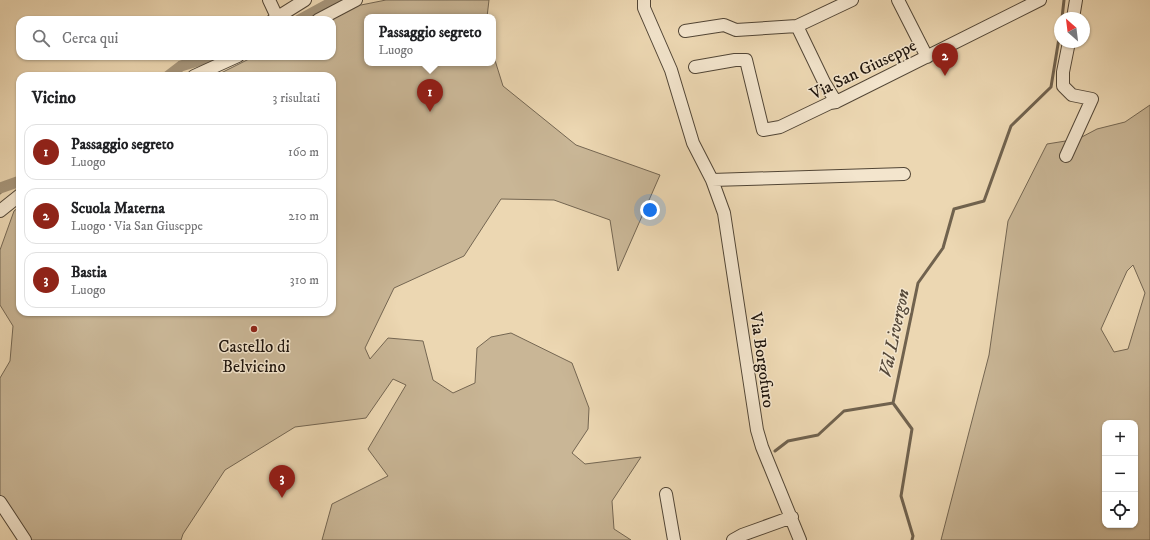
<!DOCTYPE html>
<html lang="it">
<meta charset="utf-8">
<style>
:root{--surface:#fff;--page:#f2f2f2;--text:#202124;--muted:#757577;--line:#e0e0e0;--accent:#8f2418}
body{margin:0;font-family:"IM FELL DW Pica",serif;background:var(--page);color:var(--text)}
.controls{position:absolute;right:12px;bottom:12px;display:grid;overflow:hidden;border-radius:8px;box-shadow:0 1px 3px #0004}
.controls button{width:36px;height:36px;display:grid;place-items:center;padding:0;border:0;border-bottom:1px solid var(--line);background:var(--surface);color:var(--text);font:20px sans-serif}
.compass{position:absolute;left:1054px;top:12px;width:36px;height:36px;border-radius:50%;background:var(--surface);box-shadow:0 1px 3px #0004;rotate:332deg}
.you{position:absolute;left:650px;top:210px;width:14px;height:14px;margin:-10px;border:3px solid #fff;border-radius:50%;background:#1a73e8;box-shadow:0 0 0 6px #1a73e833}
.badge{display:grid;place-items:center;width:26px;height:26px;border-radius:50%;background:var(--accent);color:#fff;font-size:13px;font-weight:700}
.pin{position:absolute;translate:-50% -33px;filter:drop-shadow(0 1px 2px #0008)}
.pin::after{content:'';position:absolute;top:21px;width:14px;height:12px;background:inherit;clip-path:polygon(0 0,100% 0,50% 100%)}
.popup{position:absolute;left:364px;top:14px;width:132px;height:52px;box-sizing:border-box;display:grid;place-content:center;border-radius:8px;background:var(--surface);filter:drop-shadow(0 1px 3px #0005);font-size:13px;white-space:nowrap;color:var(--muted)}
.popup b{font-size:15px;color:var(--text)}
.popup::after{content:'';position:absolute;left:50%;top:100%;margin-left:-8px;border:8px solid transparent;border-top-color:var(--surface)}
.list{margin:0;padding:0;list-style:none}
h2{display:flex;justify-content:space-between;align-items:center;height:52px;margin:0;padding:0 16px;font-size:17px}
h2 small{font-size:13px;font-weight:400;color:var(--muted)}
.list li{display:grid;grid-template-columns:26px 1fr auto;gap:12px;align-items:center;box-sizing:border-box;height:56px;margin:0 8px 8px;padding:0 8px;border:1px solid var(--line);border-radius:12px}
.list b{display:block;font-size:15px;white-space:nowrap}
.list p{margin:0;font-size:13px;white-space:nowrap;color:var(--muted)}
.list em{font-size:13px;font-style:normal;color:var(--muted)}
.icon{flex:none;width:22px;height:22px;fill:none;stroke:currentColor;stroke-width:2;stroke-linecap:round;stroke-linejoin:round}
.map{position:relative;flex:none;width:1150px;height:540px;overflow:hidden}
.search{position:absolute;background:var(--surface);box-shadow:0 1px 3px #0004;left:16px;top:16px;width:320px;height:44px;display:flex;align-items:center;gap:10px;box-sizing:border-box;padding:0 14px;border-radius:12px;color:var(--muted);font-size:15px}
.panel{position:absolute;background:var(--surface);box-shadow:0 1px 3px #0004;left:16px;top:72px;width:320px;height:244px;border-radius:12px}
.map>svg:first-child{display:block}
.green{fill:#c9b696;stroke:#746652;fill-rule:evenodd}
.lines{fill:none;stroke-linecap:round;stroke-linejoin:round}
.stream{stroke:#70624e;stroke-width:3}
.canal{stroke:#a6957a;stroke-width:11}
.minor-casing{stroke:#524636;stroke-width:14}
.minor{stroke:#f3e5cd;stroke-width:12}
.poi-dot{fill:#8f2418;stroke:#f3e5cd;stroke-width:1.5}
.labels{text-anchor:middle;stroke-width:3;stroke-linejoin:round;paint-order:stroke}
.street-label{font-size:17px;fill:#1f150d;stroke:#f3e5cd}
.poi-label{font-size:17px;fill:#1f150d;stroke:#f3e5cd}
.water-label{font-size:18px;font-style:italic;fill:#554839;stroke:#f3e5cd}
</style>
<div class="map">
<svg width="1150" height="540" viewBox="0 0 1150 540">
<rect width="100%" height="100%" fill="#ecd7b2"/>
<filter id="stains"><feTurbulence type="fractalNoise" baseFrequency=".005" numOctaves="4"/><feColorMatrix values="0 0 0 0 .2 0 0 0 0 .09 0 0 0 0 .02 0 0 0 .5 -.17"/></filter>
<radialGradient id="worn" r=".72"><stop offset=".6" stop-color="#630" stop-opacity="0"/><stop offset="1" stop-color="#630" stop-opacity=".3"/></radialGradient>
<path class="green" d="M386 0H489L487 17H367V63H493V54L503 86 576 145 660 175 618 271 610 220 554 200 501 199 464 256 394 288 365 348 370 359 388 338 423 341 433 380 453 393 475 383 477 348 491 337 511 333 572 363 589 408 588 429 572 453 585 464 641 457 612 501 614 529 631 540H322L332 504 388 476 368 449 406 385 393 379 366 418 295 427 225 470 183 534 181 540H24L0 500V378L10 361 13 326 0 305V250L14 211 20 206V312H332V76H215L255 56H332V20H328L356 6Z
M1150 105V540H941L989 355 1008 221 1047 144 1078 139 1097 129 1125 122ZM1133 265 1145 293 1128 349 1114 352 1101 329 1127 271ZM1105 423H1135V525H1105Z"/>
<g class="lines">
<path class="stream" d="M1062 18 1064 0
M0 193 5 186
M775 451 788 441 818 435 844 411 893 403
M912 540 913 536 901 496 912 429 893 403 918 283 943 248 954 209 984 201 1011 126 1051 87 1060 32"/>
<path class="canal" d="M299 20 336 0
M168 76 181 66 214 56
M0 188 20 181"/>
<defs>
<path id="minor" d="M269 0 277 17
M644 0V8L671 70 693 143 712 180 724 213 757 430 762 447 800 540
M898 0 927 57
M1073 18 1076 0
M273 20 305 0
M318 20 356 0
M797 26 824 82 836 102
M685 31 724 25 736 30 797 26 852 0
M695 67 735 60H746L763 130 780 127 830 103 836 102 1040 0
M194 76 238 56
M1066 156 1092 99 1072 95 1063 86V72L1069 42
M712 180 904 174
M0 211 20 195
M666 494 674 540
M0 502 25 540
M733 540 742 535 792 517"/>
</defs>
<use href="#minor" class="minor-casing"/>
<use href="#minor" class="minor"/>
</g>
<circle class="poi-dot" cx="254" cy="329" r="4"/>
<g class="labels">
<g class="street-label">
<text transform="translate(863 69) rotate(-26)" y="6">Via San Giuseppe</text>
<text transform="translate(763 360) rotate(82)" y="6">Via Borgofuro</text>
</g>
<g class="poi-label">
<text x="254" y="352">Castello di<tspan x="254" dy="20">Belvicino</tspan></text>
</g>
<g class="water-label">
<text transform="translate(894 333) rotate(-78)" y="6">Val Livergon</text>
</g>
</g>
<rect width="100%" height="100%" filter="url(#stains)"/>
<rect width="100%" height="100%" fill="url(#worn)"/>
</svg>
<div class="controls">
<button>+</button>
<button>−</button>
<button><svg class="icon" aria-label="locate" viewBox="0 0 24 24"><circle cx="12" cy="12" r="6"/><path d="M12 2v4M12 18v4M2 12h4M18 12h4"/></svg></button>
</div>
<svg class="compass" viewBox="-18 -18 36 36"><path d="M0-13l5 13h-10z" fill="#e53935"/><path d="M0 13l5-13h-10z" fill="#757577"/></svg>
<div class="you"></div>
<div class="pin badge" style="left:430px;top:112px">1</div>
<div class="popup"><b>Passaggio segreto</b>Luogo</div>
<div class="pin badge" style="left:945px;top:76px">2</div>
<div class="pin badge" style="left:282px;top:498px">3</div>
<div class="search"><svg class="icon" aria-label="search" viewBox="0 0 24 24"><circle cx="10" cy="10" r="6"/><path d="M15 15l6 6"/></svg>Cerca qui</div>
<section class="panel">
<h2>Vicino<small>3 risultati</small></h2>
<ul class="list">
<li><span class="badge">1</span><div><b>Passaggio segreto</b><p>Luogo</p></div><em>160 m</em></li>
<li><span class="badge">2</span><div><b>Scuola Materna</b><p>Luogo · Via San Giuseppe</p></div><em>210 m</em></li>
<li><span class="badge">3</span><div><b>Bastia</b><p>Luogo</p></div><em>310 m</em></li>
</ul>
</section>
</div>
